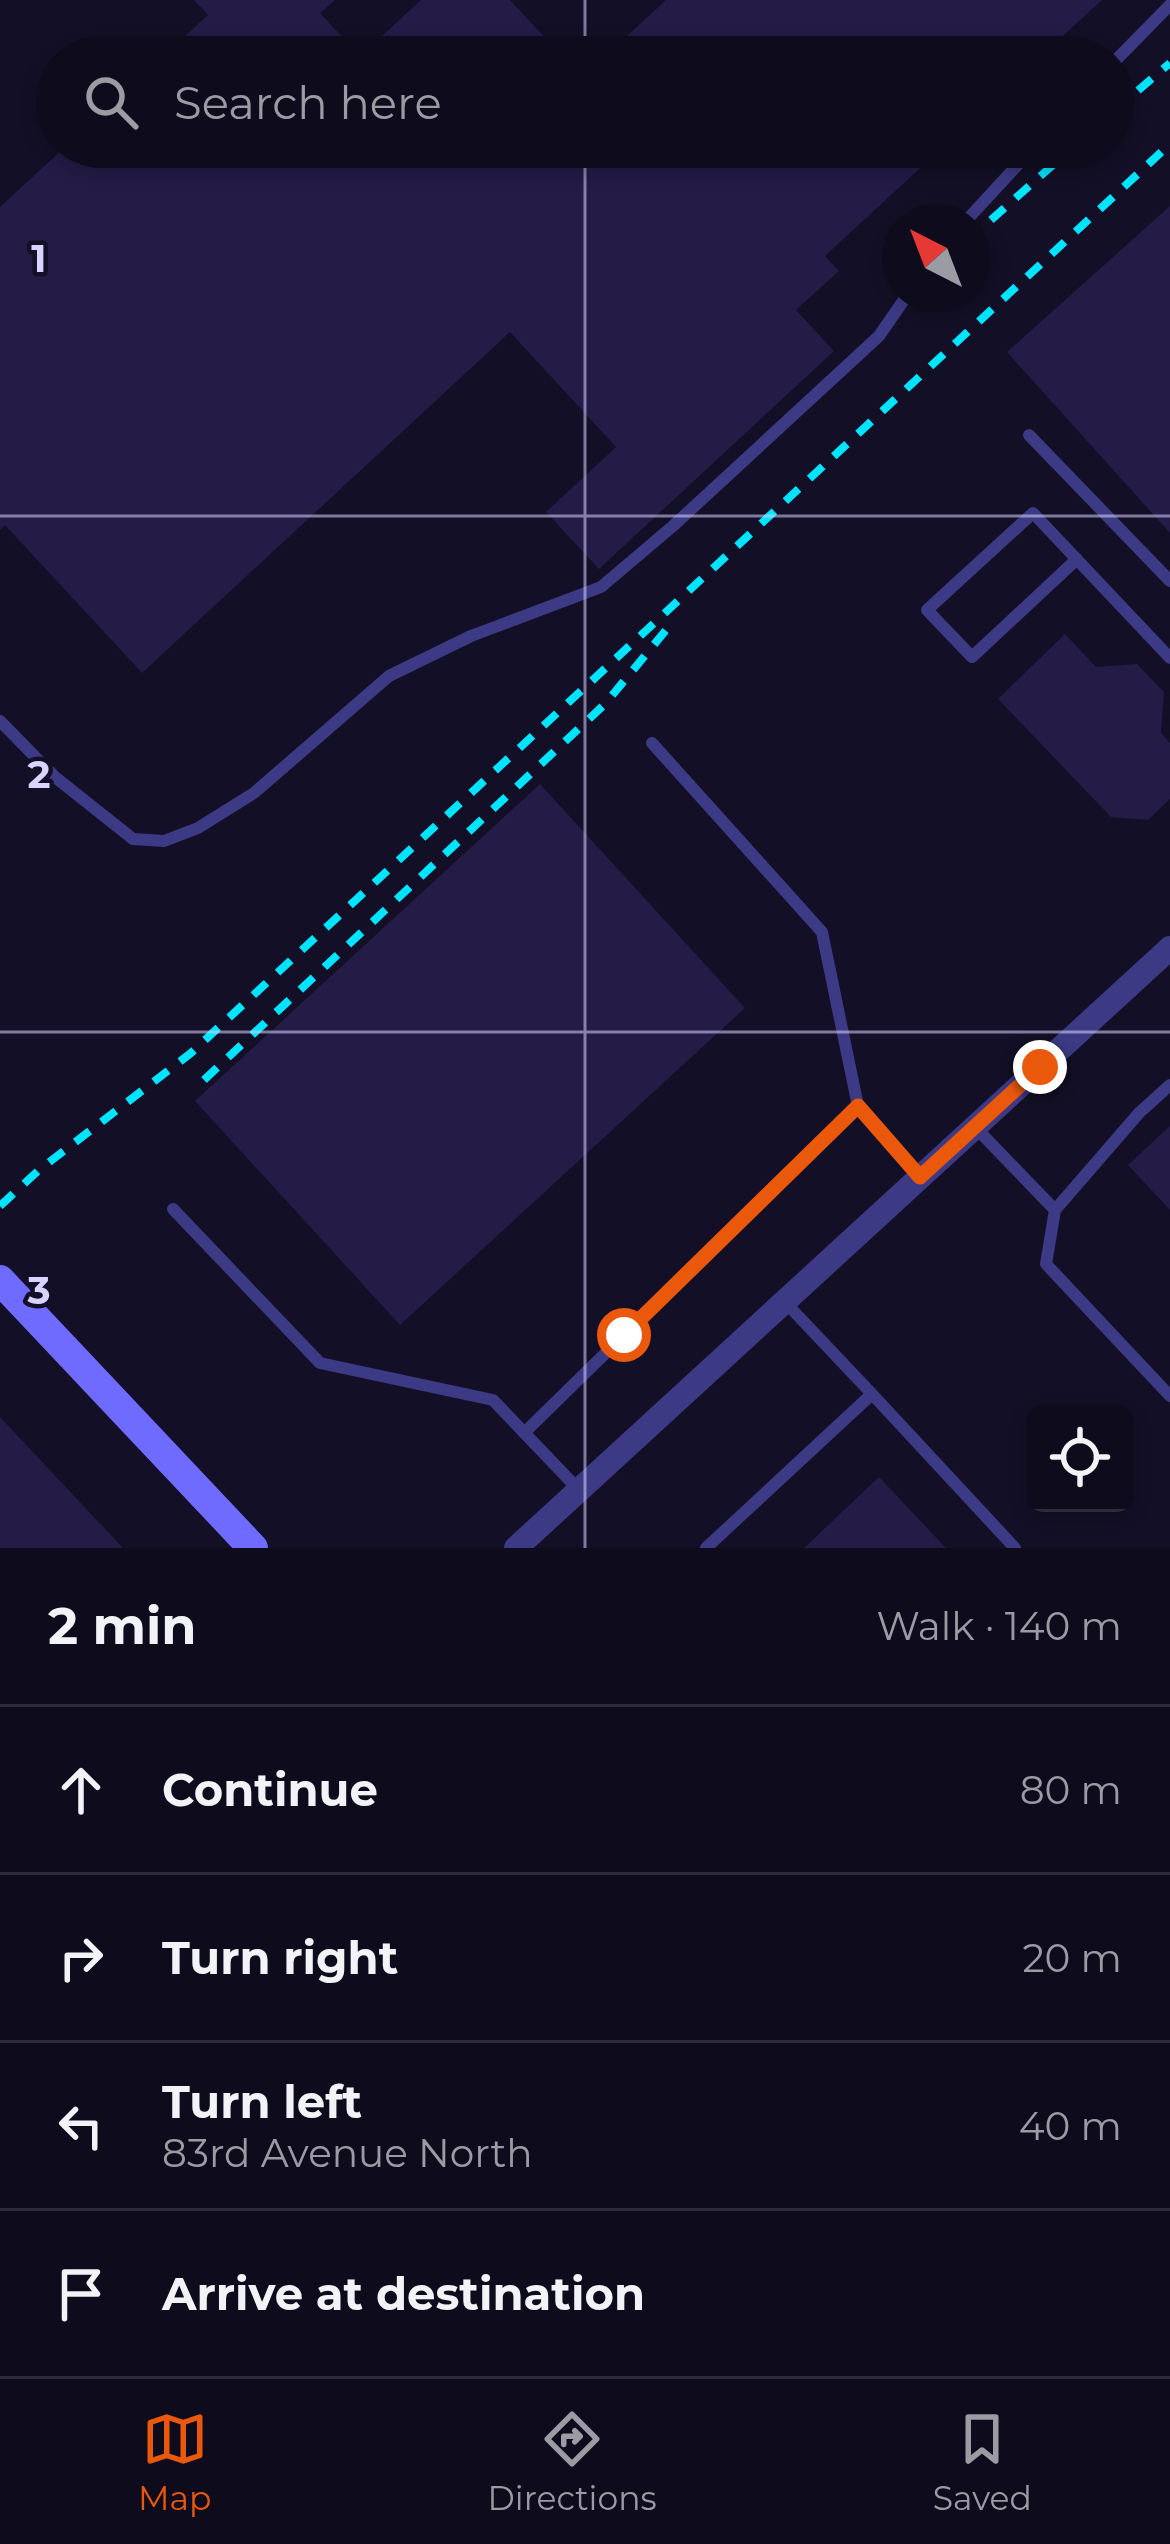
<!DOCTYPE html>
<meta charset="utf-8">
<style>
:root{--surface:#0e0b1c;--page:#171425;--text:#f1f3f6;--muted:#9b9ba3;--line:#2e2b3b;--accent:#ea580c}
body{margin:0;font-family:Montserrat,sans-serif;background:var(--page);color:var(--text)}
.controls{position:absolute;right:36px;bottom:36px;display:grid;overflow:hidden;border-radius:18px;box-shadow:0 6px 18px #0003}
.controls button{width:108px;height:108px;display:grid;place-items:center;padding:0;border:0;border-bottom:3px solid var(--line);background:var(--surface);color:var(--text);font:60px sans-serif}
.compass{position:absolute;left:882px;top:204px;width:108px;height:108px;border-radius:50%;background:var(--surface);box-shadow:0 6px 18px #0003;rotate:318deg}
.stop{position:absolute;width:36px;height:36px;margin:-27px;border:9px solid #ea580c;border-radius:50%;background:#fff}
.stop.end{background:#ea580c;border-color:#fff;box-shadow:0 3px 12px #0008}
.list{margin:0;padding:0;list-style:none}
h2{display:flex;justify-content:space-between;align-items:center;height:156px;margin:0;padding:0 48px;font-size:51px}
h2 small{font-size:39px;font-weight:400;color:var(--muted)}
.list li{display:grid;grid-template-columns:78px 1fr auto;gap:36px;align-items:center;box-sizing:border-box;height:168px;padding:0 48px;border-top:3px solid var(--line)}
.list b{display:block;font-size:45px;white-space:nowrap}
.list p{margin:0;font-size:39px;white-space:nowrap;color:var(--muted)}
.list em{font-size:39px;font-style:normal;color:var(--muted)}
.icon{flex:none;width:66px;height:66px;fill:none;stroke:currentColor;stroke-width:2;stroke-linecap:round;stroke-linejoin:round}
.map{position:relative;flex:none;width:1170px;height:1548px;overflow:hidden}
.search{position:absolute;background:var(--surface);box-shadow:0 6px 18px #0003;left:36px;right:36px;top:36px;height:132px;display:flex;align-items:center;gap:30px;box-sizing:border-box;padding:0 42px;border-radius:66px;color:var(--muted);font-size:45px}
.sheet{height:828px;background:var(--surface)}
nav{display:flex;justify-content:space-around;align-items:center;box-sizing:border-box;height:168px;border-top:3px solid var(--line);background:var(--surface);font-size:33px;color:var(--muted)}
nav a{display:grid;justify-items:center;gap:6px}
nav .on{color:var(--accent)}
.map>svg:first-child{display:block}
.building{fill:#241b47}
.lines{fill:none;stroke-linecap:round;stroke-linejoin:round}
.lane{stroke:#3d3a85;stroke-width:12}
.street{stroke:#3d3a85;stroke-width:24}
.secondary{stroke:#6f6bff;stroke-width:30}
.rail{stroke:#00e5ff;stroke-width:8;stroke-dasharray:18 15;stroke-linecap:butt}
.route{stroke:#ea580c;stroke-width:15}
.grid{fill:none;stroke:#d9d4ff;stroke-width:3;stroke-opacity:0.55}
.grid-label{font-size:39px;text-anchor:middle;font-weight:bold;fill:#d9d4ff;stroke:#130f26;stroke-width:9;stroke-linejoin:round;paint-order:stroke}
</style>
<div class="map">
<svg width="1170" height="1548" viewBox="0 0 1170 1548">
<rect width="100%" height="100%" fill="#130f26"/>
<path class="building" d="M194 0H335L320 13 360 56 421 0H510L563 57H162L208 15Z
M666 0H1102L1040 57H615L621 51 616 46Z
M65 147H943L825 256 839 271 796 310 834 351 599 569 546 512 616 447 510 332 142 673 5 525 0 530V207Z
M1170 206V533L1007 352Z
M1065 634 1096 667 1137 664 1164 692 1161 733 1170 743V799L1148 820 1111 817 998 699Z
M540 784 745 1008 400 1325 195 1101Z
M1170 1126V1210L1128 1165Z
M0 1417 123 1548H0Z
M879 1477 946 1548H804Z"/>
<g class="lines">
<path class="lane" d="M1113 63 1170 5
M965 222 1034 147
M1029 435 1170 581
M1077 559 972 657 927 610 1033 513 1170 658
M0 721 55 777 133 839 164 841 198 828 254 793 389 676 471 636 601 587 673 526 879 336 908 294
M858 1106 920 1177
M976 1128 1055 1210 1046 1264 1170 1396
M173 1209 320 1363 493 1400 579 1490
M1055 1210 1139 1113 1170 1085
M872 1394 1015 1548
M524 1433 858 1106 822 932 652 743
M706 1548 872 1394 785 1302"/>
<path class="street" d="M516 1548 1170 948"/>
<path class="secondary" d="M0 1280 253 1548"/>
<path class="rail" d="M1113 112 1170 63
M991 220 1073 147
M204 1080 605 704 671 624
M0 1206 39 1170 191 1053 1170 144"/>
</g>
<g class="lines">
<path class="route" d="M624 1335 858 1106 920 1177 1040 1067"/>
</g>
<path class="grid" d="M585 0V57M585 147V1548M0 516H1170M0 1032H1170"/>
<g class="grid-label">
<text x="39" y="272">1</text>
<text x="39" y="788">2</text>
<text x="39" y="1304">3</text>
</g>
</svg>
<div class="controls">
<button><svg class="icon" aria-label="locate" viewBox="0 0 24 24"><circle cx="12" cy="12" r="6"/><path d="M12 2v4M12 18v4M2 12h4M18 12h4"/></svg></button>
</div>
<svg class="compass" viewBox="-18 -18 36 36"><path d="M0-13l5 13h-10z" fill="#e53935"/><path d="M0 13l5-13h-10z" fill="#9b9ba3"/></svg>
<div class="stop" style="left:624px;top:1335px"></div>
<div class="stop end" style="left:1040px;top:1067px"></div>
<div class="search"><svg class="icon" aria-label="search" viewBox="0 0 24 24"><circle cx="10" cy="10" r="6"/><path d="M15 15l6 6"/></svg>Search here</div>
</div>
<section class="sheet">
<h2>2 min<small>Walk · 140 m</small></h2>
<ul class="list">
<li><svg class="icon" aria-label="ahead" viewBox="0 0 24 24"><path d="M12 20V5M6 11l6-6 6 6"/></svg><div><b>Continue</b></div><em>80 m</em></li>
<li><svg class="icon" aria-label="right" viewBox="0 0 24 24"><path d="M7 20v-9h11M14 6l5 5-5 5"/></svg><div><b>Turn right</b></div><em>20 m</em></li>
<li><svg class="icon" aria-label="left" viewBox="0 0 24 24"><path d="M17 20v-9H6M10 6l-5 5 5 5"/></svg><div><b>Turn left</b><p>83rd Avenue North</p></div><em>40 m</em></li>
<li><svg class="icon" aria-label="arrive" viewBox="0 0 24 24"><path d="M6 21V4h12l-3 4 3 4H6"/></svg><div><b>Arrive at destination</b></div></li>
</ul>
</section>
<nav>
<a class="on"><svg class="icon" aria-label="map" viewBox="0 0 24 24"><path d="M3 6l6-2 6 2 6-2v14l-6 2-6-2-6 2zM9 4v14M15 6v14"/></svg>Map</a>
<a><svg class="icon" aria-label="directions" viewBox="0 0 24 24"><path d="M12 3l9 9-9 9-9-9zM9 14v-3h6M13 9l2 2-2 2"/></svg>Directions</a>
<a><svg class="icon" aria-label="saved" viewBox="0 0 24 24"><path d="M7 4h10v16l-5-4-5 4z"/></svg>Saved</a>
</nav>
